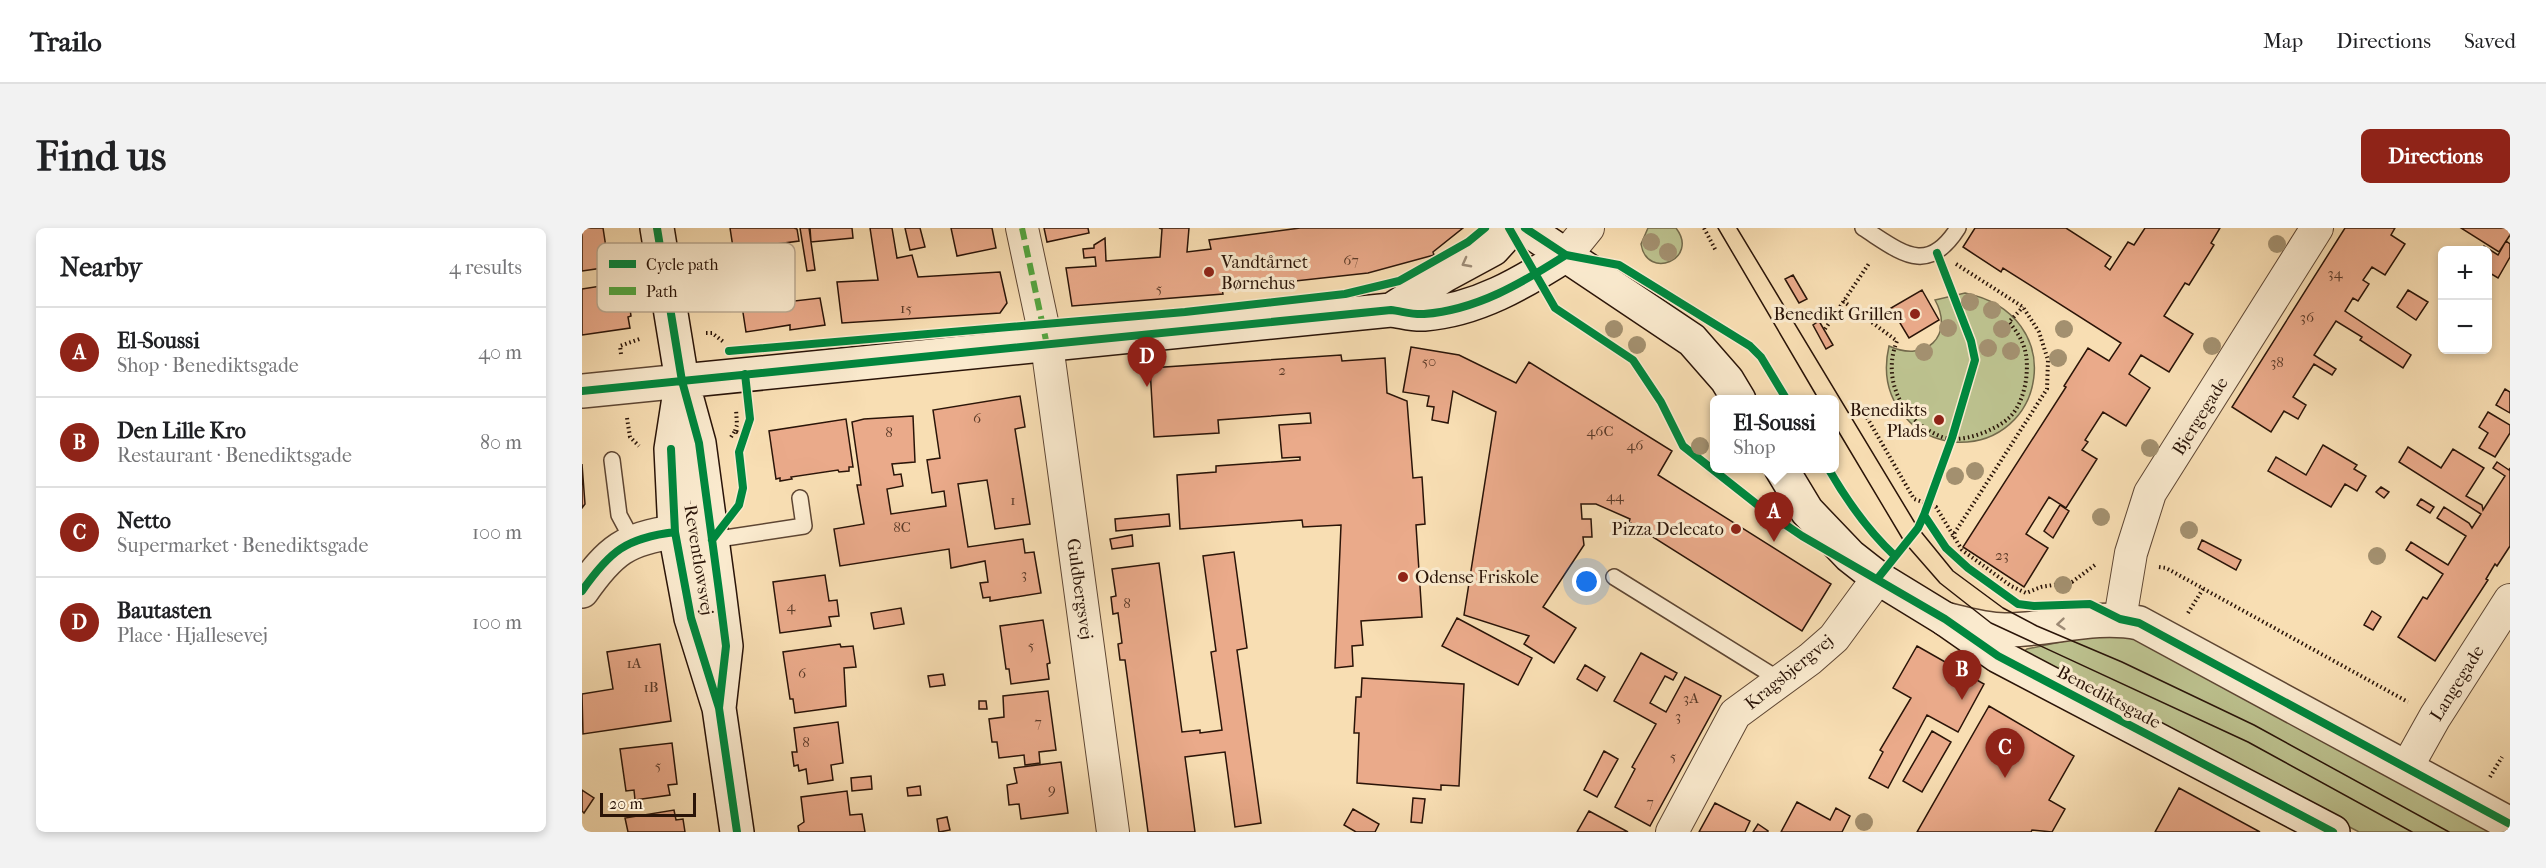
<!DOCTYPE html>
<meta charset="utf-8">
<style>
:root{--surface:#fff;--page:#f2f2f2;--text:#202124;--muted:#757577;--line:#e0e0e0;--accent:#8f2418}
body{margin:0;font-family:"IM FELL French Canon",serif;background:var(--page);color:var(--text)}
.controls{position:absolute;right:18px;top:18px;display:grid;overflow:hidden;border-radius:9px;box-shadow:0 3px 9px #0003}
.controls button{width:54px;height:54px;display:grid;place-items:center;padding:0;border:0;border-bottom:2px solid var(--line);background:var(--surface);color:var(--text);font:30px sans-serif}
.scale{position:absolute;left:18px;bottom:15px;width:96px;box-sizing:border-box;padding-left:6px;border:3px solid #2a1408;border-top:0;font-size:16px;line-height:21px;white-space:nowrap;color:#2a1408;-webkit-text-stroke:4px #faeace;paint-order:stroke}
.you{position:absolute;left:1005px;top:354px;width:21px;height:21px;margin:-15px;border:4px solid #fff;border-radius:50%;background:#1a73e8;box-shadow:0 0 0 9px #1a73e833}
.badge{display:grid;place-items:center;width:39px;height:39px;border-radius:50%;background:var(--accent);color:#fff;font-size:20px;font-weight:700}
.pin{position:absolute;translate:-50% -50px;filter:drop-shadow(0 2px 3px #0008)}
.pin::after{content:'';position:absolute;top:32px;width:21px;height:18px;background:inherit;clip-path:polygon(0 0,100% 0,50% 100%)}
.popup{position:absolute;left:1128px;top:167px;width:129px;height:78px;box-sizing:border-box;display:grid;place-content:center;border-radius:9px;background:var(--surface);filter:drop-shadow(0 2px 4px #0005);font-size:20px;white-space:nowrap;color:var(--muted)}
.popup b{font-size:22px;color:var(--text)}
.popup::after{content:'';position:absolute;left:50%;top:100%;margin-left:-12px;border:12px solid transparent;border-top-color:var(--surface)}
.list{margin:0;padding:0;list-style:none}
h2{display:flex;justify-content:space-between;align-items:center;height:78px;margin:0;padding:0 24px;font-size:26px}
h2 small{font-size:20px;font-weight:400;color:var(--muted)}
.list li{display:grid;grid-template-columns:39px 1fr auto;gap:18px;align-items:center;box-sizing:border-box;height:90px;padding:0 24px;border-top:2px solid var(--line)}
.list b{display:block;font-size:22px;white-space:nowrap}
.list p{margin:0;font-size:20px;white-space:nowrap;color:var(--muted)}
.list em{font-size:20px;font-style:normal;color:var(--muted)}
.map{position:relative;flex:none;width:1928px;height:604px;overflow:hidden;border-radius:9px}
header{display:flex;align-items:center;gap:36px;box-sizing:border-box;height:84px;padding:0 30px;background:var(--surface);border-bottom:2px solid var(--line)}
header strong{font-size:28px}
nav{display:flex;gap:33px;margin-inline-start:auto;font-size:21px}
.intro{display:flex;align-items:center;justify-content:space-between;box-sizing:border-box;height:144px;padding:0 36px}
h1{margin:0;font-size:42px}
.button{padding:15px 27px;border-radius:9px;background:var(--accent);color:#fff;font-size:21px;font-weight:700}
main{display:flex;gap:36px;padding:0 36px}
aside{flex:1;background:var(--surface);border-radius:9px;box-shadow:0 3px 9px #0003}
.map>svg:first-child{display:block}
.green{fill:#bcc18e;stroke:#736a4b;stroke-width:1.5}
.building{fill:#eaaa8a;stroke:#2a1408;stroke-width:1.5}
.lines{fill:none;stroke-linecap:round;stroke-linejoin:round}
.service-casing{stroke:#5e4633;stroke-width:18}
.minor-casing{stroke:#5e4633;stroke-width:34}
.tertiary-casing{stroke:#5e4633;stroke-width:36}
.secondary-casing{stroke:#2a1408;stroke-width:36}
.path{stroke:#2a1408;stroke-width:4;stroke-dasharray:1.5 3;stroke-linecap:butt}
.service{stroke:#faeace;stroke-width:15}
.minor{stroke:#faeace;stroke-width:32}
.tertiary{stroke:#faeace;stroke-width:33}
.secondary{stroke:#faeace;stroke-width:33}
.tram{stroke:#2a1408;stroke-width:1.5}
.quiet{stroke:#53a841;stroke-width:6;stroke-dasharray:12 6;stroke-linecap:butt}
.cycleway-casing{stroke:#faeace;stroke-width:11}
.cycleway{stroke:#00873e;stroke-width:8}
.tree{fill:#a3906f}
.oneway{stroke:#9c8a75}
.poi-dot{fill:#8f2418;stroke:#faeace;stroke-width:2}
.labels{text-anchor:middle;stroke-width:6;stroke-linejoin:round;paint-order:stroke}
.number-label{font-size:15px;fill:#5a3a28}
.poi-label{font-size:18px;fill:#2a1408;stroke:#faeace;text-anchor:end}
.street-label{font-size:18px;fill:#2a1408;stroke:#faeace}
.key{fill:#faeace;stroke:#bcaa93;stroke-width:1.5}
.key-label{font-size:16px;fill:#2a1408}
</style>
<header>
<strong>Trailo</strong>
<nav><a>Map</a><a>Directions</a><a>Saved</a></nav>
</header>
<div class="intro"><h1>Find us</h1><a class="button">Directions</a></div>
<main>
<aside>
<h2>Nearby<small>4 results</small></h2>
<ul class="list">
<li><span class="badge">A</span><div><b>El-Soussi</b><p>Shop · Benediktsgade</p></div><em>40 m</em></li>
<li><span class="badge">B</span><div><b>Den Lille Kro</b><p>Restaurant · Benediktsgade</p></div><em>80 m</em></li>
<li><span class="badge">C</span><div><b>Netto</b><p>Supermarket · Benediktsgade</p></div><em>100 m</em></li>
<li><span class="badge">D</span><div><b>Bautasten</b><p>Place · Hjallesevej</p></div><em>100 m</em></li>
</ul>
</aside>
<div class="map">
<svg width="1928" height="604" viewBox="0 0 1928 604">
<rect width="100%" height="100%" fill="#f8deb3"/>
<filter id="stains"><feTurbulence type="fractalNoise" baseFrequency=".00333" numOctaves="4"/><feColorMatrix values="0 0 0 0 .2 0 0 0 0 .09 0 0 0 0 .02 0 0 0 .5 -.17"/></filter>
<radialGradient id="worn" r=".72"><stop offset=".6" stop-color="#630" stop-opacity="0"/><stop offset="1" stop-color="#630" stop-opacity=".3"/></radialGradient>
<path class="green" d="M1066 0H1094C1118 31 1065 53 1059 16Z
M1383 65C1489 87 1464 220 1372 214 1354 212 1336 204 1324 190 1305 169 1301 144 1307 118 1343 135 1373 108 1353 72Z
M1516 406 1549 408 1924 604H1777L1441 427V424L1445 421Z"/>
<path class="building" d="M0 0H21L27 39 0 43Z
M148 0H215H212L215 1 217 13 195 16 204 74 238 70 243 97 208 102V97L164 104Z
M218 0H227L233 42 225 43Z
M228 0H270L271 10 229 14Z
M288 0H310L315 30 330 27 336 49 418 44 425 75 418 85 260 95 255 54 296 52Z
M323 0H338L343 19 328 22Z
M369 0H410L414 20 375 28Z
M462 0H506L507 5 465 14Z
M577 0H607L605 24 629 21 627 12 718 0H881L851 24 852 27 786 45 640 61 641 66 490 78 484 40 514 38 513 29 502 30 501 21 512 20V17L523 10 524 33 578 29 580 1Z
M1393 0H1484L1529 29 1523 38 1528 42 1546 14 1552 17 1563 0H1638L1629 15 1632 17 1607 57 1603 55 1582 88 1611 106 1587 144 1559 127 1547 146 1568 160 1544 198 1521 184 1503 212 1506 214 1500 222 1515 231 1484 280 1467 269 1444 306 1466 320 1442 359 1381 319 1484 159 1482 158 1506 120 1527 133 1539 115 1421 40 1419 44 1381 19Z
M1763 0H1813L1809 7 1823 16 1803 47 1790 39 1781 52 1787 56 1776 73 1771 70 1763 83 1829 127 1821 140 1778 112 1780 109 1754 93 1732 127 1754 141 1750 147 1732 136 1711 169 1724 177 1716 191 1702 183 1689 204 1650 179Z
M1879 0H1928V7L1917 24Z
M1924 13 1928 16V29L1916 50 1906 44V22H1900L1902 18 1916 27Z
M1211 47 1225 71 1217 75 1203 51Z
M44 54 49 88 46 89 48 100 0 107V61Z
M1340 62 1357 92 1327 110 1309 80Z
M1826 62 1846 74 1834 92 1815 79Z
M1237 93 1251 117 1244 121 1231 97Z
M829 119 877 127 934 155 947 134 1090 223 1076 247 1249 356 1220 403 1047 294 1048 291 1014 276H999L1000 291H1009L1010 309H1001L1002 317 961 379 994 400 972 435 942 416 947 408 882 387 914 184 871 163 866 195 850 192 852 179 845 178 847 168 821 164Z
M759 127 760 133 803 130 805 165 825 173 831 250 840 249 843 296 834 297 840 389 779 393 781 417 770 418 771 438 753 440 759 297 721 299 720 292 598 301 595 247 634 244V238L718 232V229L700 230 697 197 729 195 728 185 636 192 637 205 572 209 568 140Z
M1923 161 1928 164V185L1914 177Z
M438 168 443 199 433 201 448 296 413 301 405 252 376 256 386 319 441 311 443 325 452 324 459 365 408 373V369L401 370 398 355 406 354 403 333 369 340 367 321 258 338 252 301 282 296 275 257H279L270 194 282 191 331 188 333 234 310 236 312 247 319 246 321 258 305 261 309 286 364 278 362 263 350 265 345 232 358 230 351 182Z
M1906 184 1928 197V205L1913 229 1897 220 1906 205 1897 199Z
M264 191 271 239H267V243L257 244 256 242 209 249 210 251 198 253V250L194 251 187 203Z
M1741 217 1775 237 1772 241 1784 248 1775 263 1763 256 1749 279 1686 243 1694 229 1724 247Z
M1826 219 1859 240 1871 221 1902 240 1884 268 1900 277 1901 282 1923 248 1911 240 1915 234 1927 242 1928 240V318L1915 338 1913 336 1904 351 1906 352 1853 433 1816 409 1841 369 1845 371 1861 346 1824 322 1829 314 1866 337 1884 308 1855 290 1862 279 1887 295 1890 300 1899 286 1817 234Z
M0 236 3 276 0 280Z
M1799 259 1807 264 1802 270 1794 264Z
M1839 271 1852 279 1848 285 1835 277Z
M1478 277 1487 283 1471 310 1462 303Z
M587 286 588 298 534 303 533 291Z
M550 307 551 318 530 321 528 311Z
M1620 312 1659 332 1654 342 1616 321Z
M652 324 665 420 655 422 679 595 653 599 643 524 603 529 613 604H566L543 432H538L536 416 540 415 536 385 531 386 529 369 534 368 530 341 577 335 600 504 618 502V505L640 502 629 424 634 423 621 328Z
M243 347 247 373 255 372 257 388 247 389 249 398 198 405 191 354Z
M319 380 322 396 292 401 289 385Z
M1790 383 1799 389 1791 402 1782 397Z
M875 390 950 430 936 457 860 418Z
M461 392 468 435 465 436 467 451 429 456 427 441H424L418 398Z
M78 416 89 493 1 506 0 466 31 461 25 424Z
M258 416 259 419 271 418 274 439 262 440 264 478 213 485 211 471H208L201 424Z
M1335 418 1402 456 1376 504 1345 487 1306 560 1287 550 1301 524 1298 522 1329 470 1311 460Z
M1059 425 1095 445 1091 452 1083 448 1068 475 1084 484 1103 449 1139 468 1068 598 1033 579 1053 541 1050 539 1074 496 1032 473Z
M1003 437 1023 449 1015 463 995 451Z
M361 446 363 457 348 459 346 448Z
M780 450 882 456 877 558 859 557V562L775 555 777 505H772L774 469H779Z
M466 463 474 522 457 524 458 535 443 537 442 527 417 530 415 514H410L407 491 422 489 421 468Z
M397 473H404L405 481H397Z
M1407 478 1492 528 1467 572 1483 581 1470 604 1450 602 1449 604H1335Z
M256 494 261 535 249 537 251 552 226 556 224 541 217 543 216 537 212 538 210 524H215L212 500Z
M1350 503 1369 514 1340 564 1321 553Z
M90 515 95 556 86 557 88 567 53 572 52 562 44 563 38 521Z
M1022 523 1036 531 1015 569 1002 562Z
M479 534 486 585 439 591 437 576 427 577 425 557 435 555 432 540Z
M289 548 290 561 270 563 269 550Z
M338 558 339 567 326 568 325 560Z
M1597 560 1678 604H1573Z
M0 562 12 570 2 585 0 583Z
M265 563 268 587 280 586 283 604H217L216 598 222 594 219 569Z
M831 570 843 571 840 595 829 594Z
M1215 574 1248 592 1254 580 1268 588 1260 604H1199Z
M1133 575 1168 593 1163 604H1117Z
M771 581 797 596 793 604H774L762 597Z
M92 582 94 592 101 591 103 604H46L43 590Z
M1007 583 1046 604H995Z
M365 589 368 602 357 604 355 591Z
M1176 596 1186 603V604H1171Z"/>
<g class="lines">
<defs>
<path id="service" d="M1281 0C1319 24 1345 49 1376 0
M30 232 37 287 51 313
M130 312 222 298 218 270
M1032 349 1198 452"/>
<path id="minor" d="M440 0 465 117 531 604
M984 27 1006 0
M1538 391 1549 325 1568 265 1735 0
M1825 539 1853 489 1928 372
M1090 604 1153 486 1228 431 1252 410 1296 350"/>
<path id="tertiary" d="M0 163 100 153
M0 363C28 323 44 310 93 304
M1363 391C1383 396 1402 402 1423 402 1468 402 1513 386 1557 395L1928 596"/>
<path id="secondary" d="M75 0 100 153 117 215 137 363 144 418 137 480
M943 0 1110 112 1145 152 1157 172
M809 82 863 47 911 21 930 0
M100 153 809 82C819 83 831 87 842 86 895 82 940 55 984 27
M98 163 89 221 93 304 109 390 137 480 155 604
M1199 240 1225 283 1268 328 1296 350 1363 391 1416 428 1751 604"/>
</defs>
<use href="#service" class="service-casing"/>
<use href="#minor" class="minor-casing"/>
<use href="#tertiary" class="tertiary-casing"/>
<use href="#secondary" class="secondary-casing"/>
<path class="path" d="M1122 0 1134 23
M1261 73 1315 113C1299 152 1321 194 1360 209 1379 216 1413 203 1428 189 1437 180 1442 165 1444 152 1447 127 1443 113 1427 94L1441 79
M1243 101 1288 34
M124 105H130L143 115
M39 126 38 118 60 110
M1276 174 1332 271 1354 279 1380 322 1429 358 1444 365 1459 359 1490 354 1513 337
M45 190 48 209 57 218
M153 203 155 197 154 181
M149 209 153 203 163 208
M1370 309 1465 161 1466 132 1457 104 1441 79 1374 36
M1577 339 1584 340 1826 474
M1606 385 1621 361
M1908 549 1920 529"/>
<use href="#service" class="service"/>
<use href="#minor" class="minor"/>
<use href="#tertiary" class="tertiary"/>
<use href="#secondary" class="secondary"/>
<path class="tram" d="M1136 0 1237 172
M1155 0 1336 300 1371 343 1421 380 1455 398 1540 434 1672 497 1867 604
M1252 196 1323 315 1358 355 1409 395 1666 514 1830 604"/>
<path class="quiet" d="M440 0 465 117"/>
<defs>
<path id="cycleway" d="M75 0 100 153 117 215 137 363 144 418 137 480
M927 0 973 80 1051 132 1079 174 1101 218 1182 282 1220 308 1363 391 1416 428 1751 604
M943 0 984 27 1037 37 1168 118 1179 129 1205 172
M147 123 603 84 763 66 817 53 886 14 903 0
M0 163 809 82C819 83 831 87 842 86 895 82 940 55 984 27
M89 221 93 304 98 331 109 390 137 480 155 604
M1246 240C1265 273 1285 302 1313 328
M1342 287 1364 320 1386 340 1436 376 1452 378 1508 376 1538 391 1557 395 1928 596
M130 312 157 277 161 260 157 224 168 191 163 146
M1296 350 1336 300 1342 287 1370 210 1393 132 1389 113 1355 25
M0 363C28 323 44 310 93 304"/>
</defs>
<use href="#cycleway" class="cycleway-casing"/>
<use href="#cycleway" class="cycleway"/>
</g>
<g class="tree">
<circle cx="1069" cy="14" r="9"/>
<circle cx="1695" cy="16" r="9"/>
<circle cx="1086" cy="24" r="9"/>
<circle cx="1388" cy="74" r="9"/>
<circle cx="1410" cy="82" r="9"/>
<circle cx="1366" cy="100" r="9"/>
<circle cx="1032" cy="101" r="9"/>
<circle cx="1420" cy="101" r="9"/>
<circle cx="1482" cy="101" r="9"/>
<circle cx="1055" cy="117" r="9"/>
<circle cx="1630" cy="118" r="9"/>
<circle cx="1406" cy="120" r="9"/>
<circle cx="1429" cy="123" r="9"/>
<circle cx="1342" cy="124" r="9"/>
<circle cx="1476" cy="130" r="9"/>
<circle cx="1118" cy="218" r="9"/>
<circle cx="1568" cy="220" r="9"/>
<circle cx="1393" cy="243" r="9"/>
<circle cx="1373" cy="248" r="9"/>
<circle cx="1519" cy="289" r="9"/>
<circle cx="1607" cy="302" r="9"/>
<circle cx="1795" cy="328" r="9"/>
<circle cx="1481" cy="357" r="9"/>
<circle cx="1282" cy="594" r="9"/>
</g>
<defs><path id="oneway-chevron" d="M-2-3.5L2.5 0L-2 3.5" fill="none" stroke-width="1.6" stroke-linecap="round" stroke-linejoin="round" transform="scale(1.5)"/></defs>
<g class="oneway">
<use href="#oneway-chevron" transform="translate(884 35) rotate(152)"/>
<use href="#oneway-chevron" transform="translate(1479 396) rotate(175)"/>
</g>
<g class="poi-dot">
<circle cx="627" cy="44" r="6"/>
<circle cx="1333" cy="86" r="6"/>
<circle cx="1357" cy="192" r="6"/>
<circle cx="1154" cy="301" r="6"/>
<circle cx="821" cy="349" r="6"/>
</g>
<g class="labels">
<g class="number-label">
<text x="769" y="37">67</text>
<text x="1753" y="50">34</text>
<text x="577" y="65">5</text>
<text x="324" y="85">15</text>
<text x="1725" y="94">36</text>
<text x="847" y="138">50</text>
<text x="1695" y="139">38</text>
<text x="700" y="147">2</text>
<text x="395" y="195">6</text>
<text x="1018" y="208">46C</text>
<text x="307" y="209">8</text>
<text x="1053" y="222">46</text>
<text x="1033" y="273">44</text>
<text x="431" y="277">1</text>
<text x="320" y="304">8C</text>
<text x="1420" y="332">23</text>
<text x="442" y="351">3</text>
<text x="545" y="380">8</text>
<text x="209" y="383">4</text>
<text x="449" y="422">5</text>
<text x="52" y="440">1A</text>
<text x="220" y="450">6</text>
<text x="69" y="464">1B</text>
<text x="1109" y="475">3A</text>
<text x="1096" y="493">3</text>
<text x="456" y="499">7</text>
<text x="224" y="519">8</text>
<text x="1091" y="533">5</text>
<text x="76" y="542">5</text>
<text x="470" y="566">9</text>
<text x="1068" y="579">7</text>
</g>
<g class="poi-label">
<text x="639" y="40" text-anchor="start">Vandtårnet<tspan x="639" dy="21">Børnehus</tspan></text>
<text x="1321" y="92">Benedikt Grillen</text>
<text x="1345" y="188">Benedikts<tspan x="1345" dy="21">Plads</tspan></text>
<text x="1142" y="307">Pizza Delecato</text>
<text x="833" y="355" text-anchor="start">Odense Friskole</text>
</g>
<g class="street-label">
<text transform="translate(1618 188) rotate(-58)" y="6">Bjergegade</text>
<text transform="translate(117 332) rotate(81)" y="6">Reventlowsvej</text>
<text transform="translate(498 361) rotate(82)" y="6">Guldbergsvej</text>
<text transform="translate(1207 444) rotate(-39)" y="6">Kragsbjergvej</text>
<text transform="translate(1875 455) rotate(-58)" y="6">Langegade</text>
<text transform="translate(1527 469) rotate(28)" y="6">Benediktsgade</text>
</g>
</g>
<rect x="15" y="15" width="198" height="69" rx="9" class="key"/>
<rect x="27" y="32" width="27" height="8" fill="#00873e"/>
<rect x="27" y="59" width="27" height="8" fill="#53a841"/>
<g class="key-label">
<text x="64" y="42">Cycle path</text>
<text x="64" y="69">Path</text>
</g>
<rect width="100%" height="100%" filter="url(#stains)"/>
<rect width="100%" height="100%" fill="url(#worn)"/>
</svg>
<div class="controls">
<button>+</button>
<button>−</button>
</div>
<div class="scale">20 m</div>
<div class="you"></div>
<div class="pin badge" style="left:1192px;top:314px">A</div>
<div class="popup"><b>El-Soussi</b>Shop</div>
<div class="pin badge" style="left:1380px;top:472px">B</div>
<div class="pin badge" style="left:1423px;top:550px">C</div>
<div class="pin badge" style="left:565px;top:159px">D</div>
</div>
</main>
